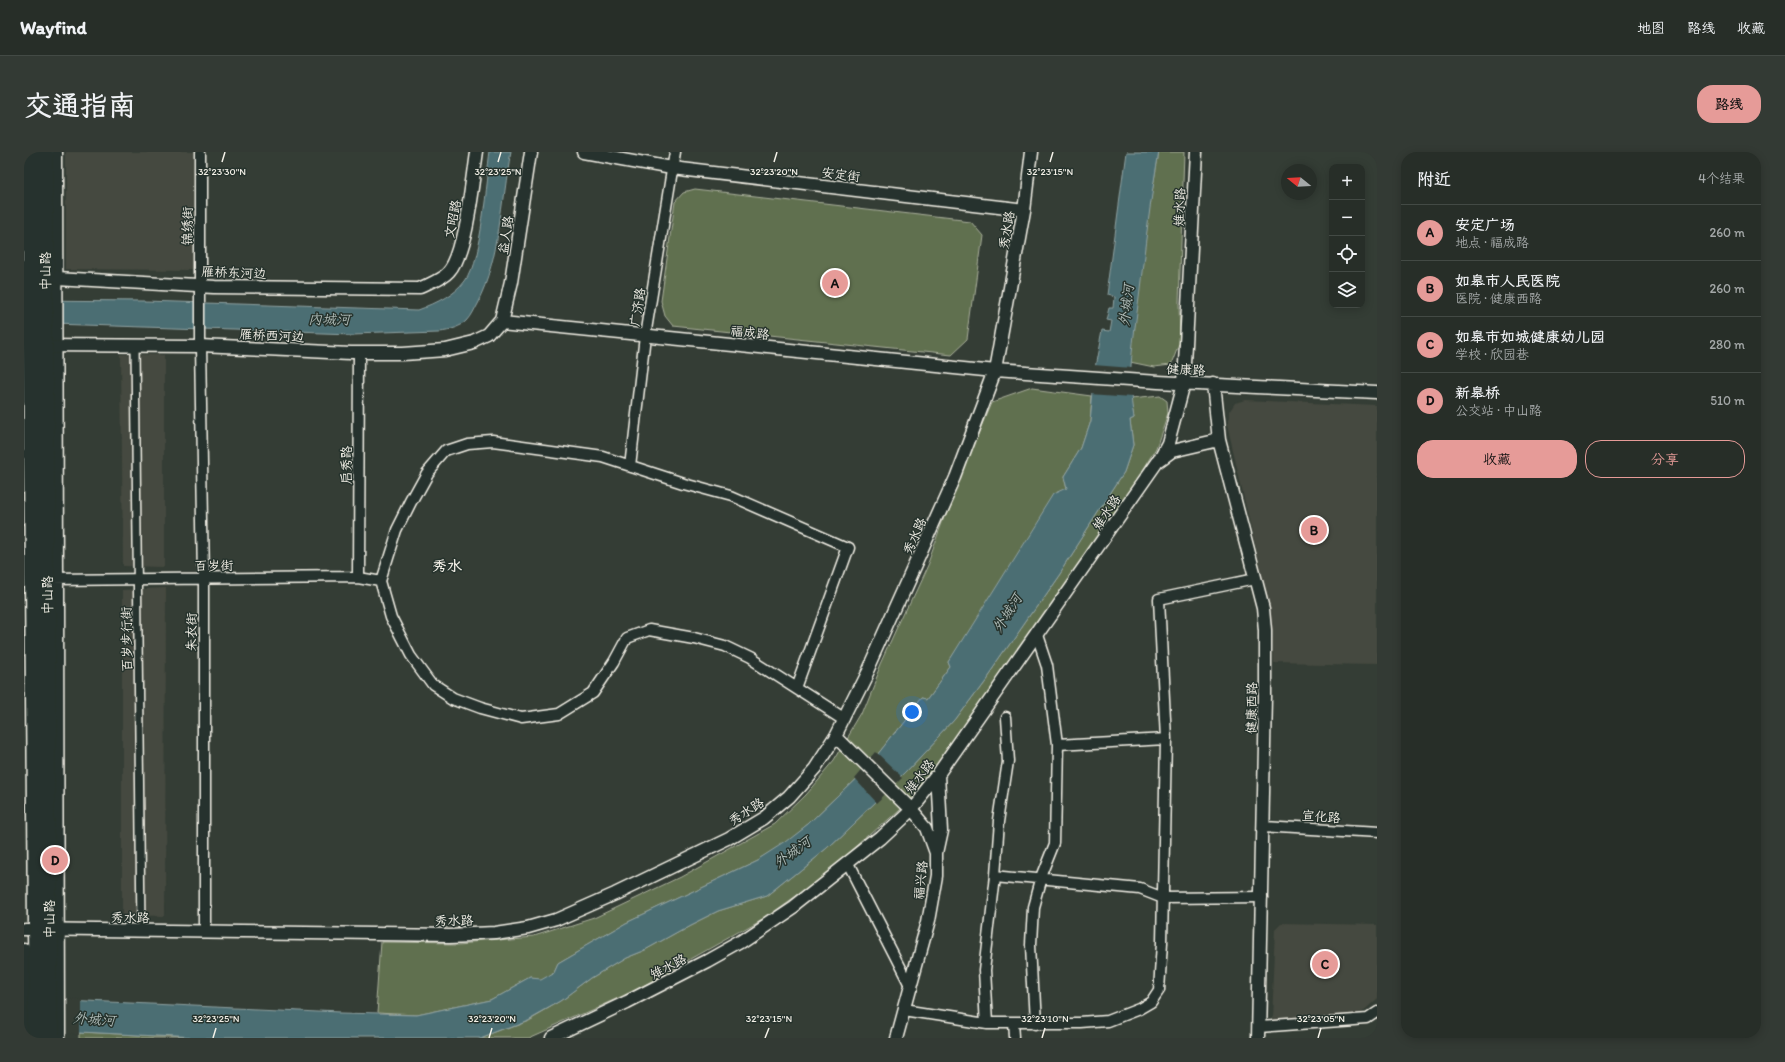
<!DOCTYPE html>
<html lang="zh">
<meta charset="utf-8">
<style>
:root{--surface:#272e28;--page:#333a34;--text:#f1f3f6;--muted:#a4a8a8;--line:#434a45;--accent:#e69b98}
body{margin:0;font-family:Itim,"LXGW WenKai TC",sans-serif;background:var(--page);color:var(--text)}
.controls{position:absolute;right:12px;top:12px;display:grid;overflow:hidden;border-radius:8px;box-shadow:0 2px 10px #0003}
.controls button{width:36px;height:36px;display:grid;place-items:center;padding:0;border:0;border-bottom:1px solid var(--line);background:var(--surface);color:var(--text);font:20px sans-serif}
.compass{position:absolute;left:1257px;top:12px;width:36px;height:36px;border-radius:50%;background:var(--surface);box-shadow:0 2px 10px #0003;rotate:288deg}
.you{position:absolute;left:888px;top:560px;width:14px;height:14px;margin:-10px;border:3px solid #fff;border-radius:50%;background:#1a73e8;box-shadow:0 0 0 6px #1a73e833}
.badge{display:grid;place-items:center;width:26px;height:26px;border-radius:50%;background:var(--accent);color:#111;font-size:13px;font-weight:700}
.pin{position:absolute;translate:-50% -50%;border:2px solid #fff;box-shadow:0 1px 4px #0006}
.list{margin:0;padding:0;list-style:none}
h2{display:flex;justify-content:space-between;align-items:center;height:52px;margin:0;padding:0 16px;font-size:17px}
h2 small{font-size:13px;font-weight:400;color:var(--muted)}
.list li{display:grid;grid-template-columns:26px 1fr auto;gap:12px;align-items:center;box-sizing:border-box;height:56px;padding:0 16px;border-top:1px solid var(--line)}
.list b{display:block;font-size:15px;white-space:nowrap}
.list p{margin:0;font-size:13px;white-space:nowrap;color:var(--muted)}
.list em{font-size:13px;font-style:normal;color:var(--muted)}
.actions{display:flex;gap:8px;padding:12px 16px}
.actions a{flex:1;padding:9px 0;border:1px solid var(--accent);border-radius:16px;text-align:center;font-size:14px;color:var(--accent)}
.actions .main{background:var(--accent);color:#111}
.icon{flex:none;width:22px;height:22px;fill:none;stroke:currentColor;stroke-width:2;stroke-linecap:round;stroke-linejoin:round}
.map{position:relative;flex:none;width:1353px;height:886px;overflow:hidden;border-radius:16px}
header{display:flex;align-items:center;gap:24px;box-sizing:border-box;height:56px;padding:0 20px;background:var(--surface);border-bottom:1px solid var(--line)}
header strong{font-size:19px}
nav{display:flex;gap:22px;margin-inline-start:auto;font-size:14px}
.intro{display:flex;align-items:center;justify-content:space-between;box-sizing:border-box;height:96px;padding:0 24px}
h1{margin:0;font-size:28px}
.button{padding:10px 18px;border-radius:16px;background:var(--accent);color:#111;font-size:14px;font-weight:700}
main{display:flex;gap:24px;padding:0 24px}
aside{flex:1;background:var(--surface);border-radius:16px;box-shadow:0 2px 10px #0003}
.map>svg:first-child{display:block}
.built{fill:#45493f}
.green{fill:#616f50;stroke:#aab09c}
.water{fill:#4c6e73;stroke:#8fa2a2}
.pier{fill:#343d35}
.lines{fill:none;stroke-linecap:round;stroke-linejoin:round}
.pedestrian-casing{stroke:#f4f1e8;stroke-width:10}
.minor-casing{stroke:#f4f1e8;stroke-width:13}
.tertiary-casing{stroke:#f4f1e8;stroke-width:15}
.primary-casing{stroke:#f4f1e8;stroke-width:19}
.pedestrian{stroke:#26332d;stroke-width:7}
.minor{stroke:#26332d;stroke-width:10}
.tertiary{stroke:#26332d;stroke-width:12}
.primary{stroke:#26332d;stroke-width:16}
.ticks{fill:none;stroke:#f4f1e8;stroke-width:1.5}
.labels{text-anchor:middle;stroke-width:3;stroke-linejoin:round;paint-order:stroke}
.street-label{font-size:13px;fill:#f4f1e8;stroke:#26332d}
.water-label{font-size:14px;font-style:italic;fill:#b1bdb9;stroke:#26332d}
.quarter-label{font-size:15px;font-weight:bold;fill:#f4f1e8;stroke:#26332d}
.ticks-label{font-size:10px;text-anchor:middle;fill:#f4f1e8;stroke:#26332d;stroke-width:3;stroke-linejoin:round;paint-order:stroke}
</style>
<header>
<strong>Wayfind</strong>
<nav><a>地图</a><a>路线</a><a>收藏</a></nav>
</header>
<div class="intro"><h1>交通指南</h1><a class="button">路线</a></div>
<main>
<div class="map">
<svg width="1353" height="886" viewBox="0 0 1353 886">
<rect width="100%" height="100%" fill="#343d35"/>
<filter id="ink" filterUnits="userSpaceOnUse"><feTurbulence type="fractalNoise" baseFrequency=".025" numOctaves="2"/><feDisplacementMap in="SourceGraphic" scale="8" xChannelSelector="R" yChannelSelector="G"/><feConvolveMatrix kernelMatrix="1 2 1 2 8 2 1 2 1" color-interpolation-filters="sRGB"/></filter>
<g filter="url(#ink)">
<path class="built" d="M42 0H169V118L42 117Z
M97 202 140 203V415L99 414Z
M1221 248 1353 254V513L1250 511 1246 458 1203 273 1205 260 1211 251Z
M142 436 141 764 98 763V438Z
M1257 771 1353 773V847L1335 863 1254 872 1247 867 1251 777Z"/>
<path class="green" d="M1135 0H1160L1155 151 1156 190 1147 213 1130 215 1106 210 1126 51Z
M671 37 946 69 958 83 944 187 927 203 649 174 641 164 637 149 651 50 660 40Z
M1008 236 1068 244 1066 269 1057 296 1039 325 1042 337 925 510 927 515 904 546 899 545 842 617 784 673 762 691 734 708 603 770 534 810 530 819 516 828 506 826 468 847 392 863 353 861 358 790 436 791 510 785 570 766 656 725 751 672 782 642 810 609 838 562 858 512 904 412 928 346 968 250Z
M1136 244 1143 249 1144 261 1132 296 1071 397 894 640 805 720 740 766 610 839 504 886H456L504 868 537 849 568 826 601 806 621 798 666 773 694 759 743 744 803 696 882 620 930 569 965 522 1035 421 1100 320 1109 293 1106 268 1110 266 1106 247Z
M57 880 171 886H57Z"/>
<path class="water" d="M466 0H487C477 50 478 104 454 150 451 155 448 163 443 168 436 175 424 178 415 179L329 182 0 171V148L121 149 395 158C412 152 430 143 441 128 456 109 462 28 466 0Z
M1102 0H1135C1126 48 1121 96 1115 145 1110 186 1102 225 1110 266L1106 268 1109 293 1100 320 1035 421 965 522 930 569 882 620 803 696 743 744 694 759 666 773 621 798 601 806 568 826 537 849 503 868 456 886H171L0 877V846L317 861 392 863 468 847 506 826 516 827 530 819 534 810 603 770 734 708 762 690 784 673 842 617 899 545 904 546 927 515 925 510 1029 343 1042 337 1039 325 1057 296 1066 269 1072 210 1078 179 1085 180 1087 169 1082 168 1085 156H1089L1090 145 1083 143Z"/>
<path class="pier" d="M1069 213 1108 216V245L1066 242Z
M852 600 879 626 853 651 830 626Z
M0 844 57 847V882L0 879Z"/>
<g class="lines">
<defs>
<path id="pedestrian" d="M111 193 117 779"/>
<path id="minor" d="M33 0 35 886
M176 0V194L180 426V780
M606 314 621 184 651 0
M334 425 335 201
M28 428 334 425 357 429
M773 536 824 395 707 344 659 331 579 305 469 290 443 292 422 299 403 321 387 350 373 378 357 429 367 464 387 503 409 533 429 546 456 556 497 567 535 562 569 541 590 510 603 486 625 478 670 486 701 494 726 506 821 567
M1033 593 1142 587
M1239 674 1353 681
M824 713 887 836
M971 723 1116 737 1139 746 1238 745
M0 797 2 886
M880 858 963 871H1058L1084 869 1115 857 1127 850 1135 838 1138 791 1142 587 1135 447 1231 427
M963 871 960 818 971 723 975 669 984 609 981 565
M990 872 991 886
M1011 872 1007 793 1009 755 1017 726 1031 691 1033 593 1023 513 1013 483
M1235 875 1344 867 1353 861"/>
<path id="tertiary" d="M560 0 648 16 1000 58
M14 121 33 126 190 135 396 137C406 132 418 128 425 120 442 102 449 26 453 0
M478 169 971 219 1134 230 1353 241
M15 193 176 194 327 201H379L421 198 450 191 465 184 478 169 487 131 507 0
M1189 232 1195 288 1239 456 1241 478V543L1234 886
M1135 308 1144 291 1160 231 1172 0
M812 583 887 657 903 676 912 701V724L904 769 872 886
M912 701 917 678 914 623
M0 777 427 783 470 781 504 776 532 768 591 742 705 687 740 666 765 645 790 617 812 583 844 519 931 325 971 219 1000 58 1007 0
M527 886 603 850 683 809 717 790 769 755 856 686 887 657 914 623 1133 310 1148 299 1195 288"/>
<path id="primary" d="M7 0V193L13 886
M21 0 25 886"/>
</defs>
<use href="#pedestrian" class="pedestrian-casing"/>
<use href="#minor" class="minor-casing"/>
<use href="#tertiary" class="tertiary-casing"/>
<use href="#primary" class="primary-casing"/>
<use href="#pedestrian" class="pedestrian"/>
<use href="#minor" class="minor"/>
<use href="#tertiary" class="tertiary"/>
<use href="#primary" class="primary"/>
</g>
</g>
<path class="ticks" d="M198 10 201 0M474 10 477 0M750 10 753 0M1026 10 1029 0M189 886 192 876M465 886 468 876M741 886 745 876M1018 886 1021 876M1294 886 1297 876"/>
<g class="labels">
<g class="street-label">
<text transform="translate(817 22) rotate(7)" y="5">安定街</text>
<text transform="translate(1155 55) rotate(-88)" y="5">雉水路</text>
<text transform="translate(428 67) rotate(-79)" y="5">文昭路</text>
<text transform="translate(163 74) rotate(-90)" y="5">锦绣街</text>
<text transform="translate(982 78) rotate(-80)" y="5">秀水路</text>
<text transform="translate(481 83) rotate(-81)" y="5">益人路</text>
<text transform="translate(21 119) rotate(-90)" y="5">中山路</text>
<text transform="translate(210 120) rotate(2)" y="5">雁桥东河边</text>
<text transform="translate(613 155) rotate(-81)" y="5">广济路</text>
<text transform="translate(726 180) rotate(6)" y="5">福成路</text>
<text transform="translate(248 183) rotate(3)" y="5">雁桥西河边</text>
<text transform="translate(1162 217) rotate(2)" y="5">健康路</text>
<text transform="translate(322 313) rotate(-90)" y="5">启秀路</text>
<text transform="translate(1082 360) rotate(-56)" y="5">雉水路</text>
<text transform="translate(890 384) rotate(-66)" y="5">秀水路</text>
<text transform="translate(190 413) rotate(-1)" y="5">百岁街</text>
<text transform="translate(23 443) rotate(-90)" y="5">中山路</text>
<text transform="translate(167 480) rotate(-90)" y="5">朱衣街</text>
<text transform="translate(102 487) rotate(-91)" y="5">百岁步行街</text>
<text transform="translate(1227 556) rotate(-89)" y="5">健康西路</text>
<text transform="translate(895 624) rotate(-52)" y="5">雉水路</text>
<text transform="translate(722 659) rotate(-33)" y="5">秀水路</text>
<text transform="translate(1297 664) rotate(4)" y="5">宣化路</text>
<text transform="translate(896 728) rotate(-84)" y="5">福兴路</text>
<text transform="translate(106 765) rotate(1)" y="5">秀水路</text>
<text transform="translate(25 767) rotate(-90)" y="5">中山路</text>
<text transform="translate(430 768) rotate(-1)" y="5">秀水路</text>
<text transform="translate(644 814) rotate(-27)" y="5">雉水路</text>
</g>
<g class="water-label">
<text transform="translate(1102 153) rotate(-83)" y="5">外城河</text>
<text transform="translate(305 167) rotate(1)" y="5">内城河</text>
<text transform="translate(983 461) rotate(-58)" y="5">外城河</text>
<text transform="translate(768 700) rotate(-36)" y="5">外城河</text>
<text transform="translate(70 867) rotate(4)" y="5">外城河</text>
</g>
<g class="quarter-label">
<text x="423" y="419">秀水</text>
</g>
</g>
<g class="ticks-label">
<text x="198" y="23">32°23'30"N</text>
<text x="474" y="23">32°23'25"N</text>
<text x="750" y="23">32°23'20"N</text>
<text x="1026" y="23">32°23'15"N</text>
<text x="192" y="870">32°23'25"N</text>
<text x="468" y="870">32°23'20"N</text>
<text x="745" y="870">32°23'15"N</text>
<text x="1021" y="870">32°23'10"N</text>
<text x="1297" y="870">32°23'05"N</text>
</g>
</svg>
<div class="controls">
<button>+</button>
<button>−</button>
<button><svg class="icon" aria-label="locate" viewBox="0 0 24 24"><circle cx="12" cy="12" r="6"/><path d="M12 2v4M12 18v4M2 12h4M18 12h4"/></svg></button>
<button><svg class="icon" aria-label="layers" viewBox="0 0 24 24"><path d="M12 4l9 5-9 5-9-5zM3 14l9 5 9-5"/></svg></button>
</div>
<svg class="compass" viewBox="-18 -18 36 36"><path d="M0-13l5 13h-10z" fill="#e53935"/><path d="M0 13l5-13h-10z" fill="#a4a8a8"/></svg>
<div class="you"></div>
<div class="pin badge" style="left:811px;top:131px">A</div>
<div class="pin badge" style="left:1290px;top:378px">B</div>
<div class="pin badge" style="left:1301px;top:812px">C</div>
<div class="pin badge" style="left:31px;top:708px">D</div>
</div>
<aside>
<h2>附近<small>4个结果</small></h2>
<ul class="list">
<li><span class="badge">A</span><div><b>安定广场</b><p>地点 · 福成路</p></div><em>260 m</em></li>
<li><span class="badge">B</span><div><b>如皋市人民医院</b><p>医院 · 健康西路</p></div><em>260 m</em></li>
<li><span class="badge">C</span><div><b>如皋市如城健康幼儿园</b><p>学校 · 欣园巷</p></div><em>280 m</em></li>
<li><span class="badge">D</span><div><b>新皋桥</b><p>公交站 · 中山路</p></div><em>510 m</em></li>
</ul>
<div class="actions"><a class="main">收藏</a><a>分享</a></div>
</aside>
</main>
